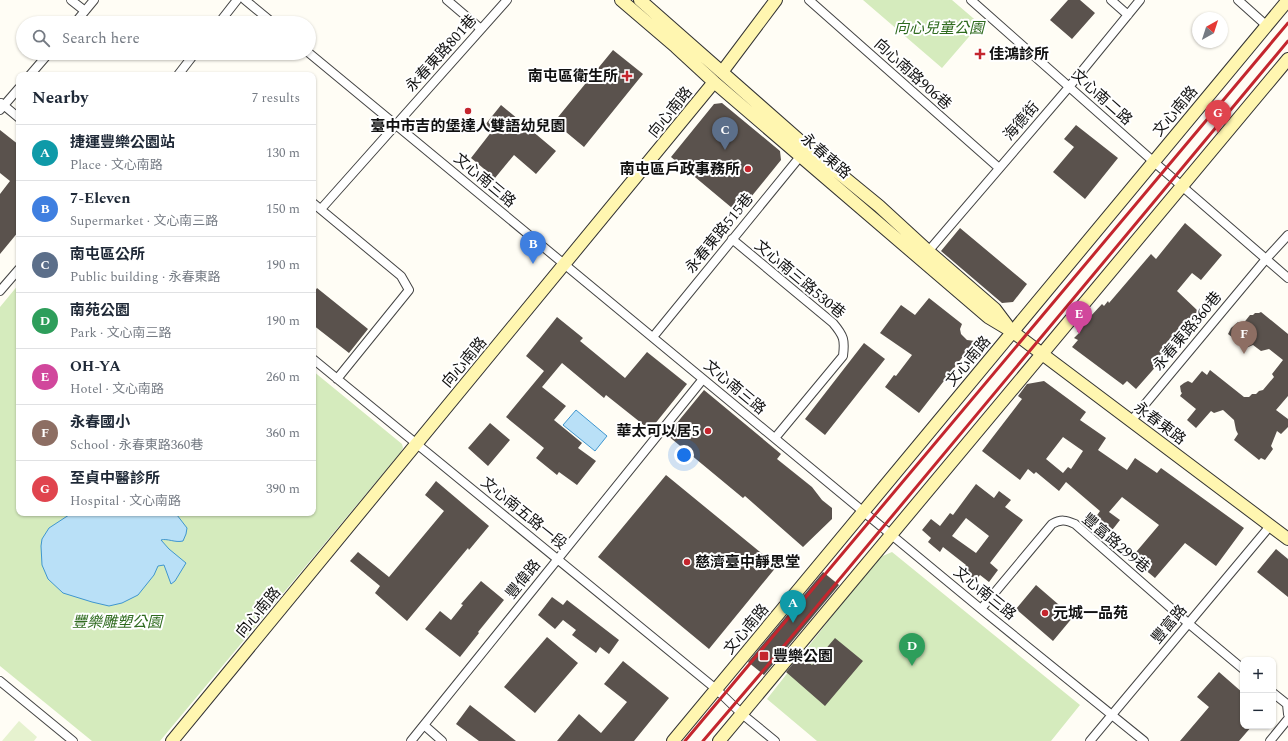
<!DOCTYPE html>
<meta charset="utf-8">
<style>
:root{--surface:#fff;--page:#f2f2f3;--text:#1f2937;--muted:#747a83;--line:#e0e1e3;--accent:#c4262e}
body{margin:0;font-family:Spectral,"Noto Sans TC",serif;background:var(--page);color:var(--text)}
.controls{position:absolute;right:12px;bottom:12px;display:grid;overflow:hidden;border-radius:8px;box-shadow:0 1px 3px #0004}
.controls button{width:36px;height:36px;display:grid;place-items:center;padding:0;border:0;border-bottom:1px solid var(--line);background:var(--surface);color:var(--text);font:20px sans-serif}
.compass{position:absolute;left:1192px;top:12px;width:36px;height:36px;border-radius:50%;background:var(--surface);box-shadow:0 1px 3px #0004;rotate:39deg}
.you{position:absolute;left:684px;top:455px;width:14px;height:14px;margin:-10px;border:3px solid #fff;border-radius:50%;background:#1a73e8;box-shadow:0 0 0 6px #1a73e833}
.badge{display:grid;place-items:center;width:26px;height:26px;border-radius:50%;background:var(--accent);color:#fff;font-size:13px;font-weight:700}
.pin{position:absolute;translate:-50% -33px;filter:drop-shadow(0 1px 2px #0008)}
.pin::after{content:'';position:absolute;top:21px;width:14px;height:12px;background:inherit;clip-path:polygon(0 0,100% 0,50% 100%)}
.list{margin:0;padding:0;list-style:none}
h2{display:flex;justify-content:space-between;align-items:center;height:52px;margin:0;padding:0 16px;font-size:17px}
h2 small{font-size:13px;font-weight:400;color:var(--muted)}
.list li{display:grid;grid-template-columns:26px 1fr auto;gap:12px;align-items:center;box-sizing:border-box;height:56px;padding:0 16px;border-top:1px solid var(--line)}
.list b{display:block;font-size:15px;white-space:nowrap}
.list p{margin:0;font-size:13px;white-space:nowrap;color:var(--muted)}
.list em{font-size:13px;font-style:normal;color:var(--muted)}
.icon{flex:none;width:22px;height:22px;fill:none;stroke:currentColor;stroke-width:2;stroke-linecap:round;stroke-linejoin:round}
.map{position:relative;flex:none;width:1288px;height:741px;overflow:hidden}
.search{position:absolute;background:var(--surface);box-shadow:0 1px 3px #0004;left:16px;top:16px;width:300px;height:44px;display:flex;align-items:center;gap:10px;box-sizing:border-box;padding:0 14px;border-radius:22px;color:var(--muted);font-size:15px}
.panel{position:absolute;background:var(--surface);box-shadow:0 1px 3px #0004;left:16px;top:72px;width:300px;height:444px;border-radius:8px}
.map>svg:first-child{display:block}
.green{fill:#d5ebbd}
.pitch{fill:#e6f2cf}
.water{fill:#b9e0f7;stroke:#3f96cf}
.building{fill:#5a524d;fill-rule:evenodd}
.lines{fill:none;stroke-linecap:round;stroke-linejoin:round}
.street-casing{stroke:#444;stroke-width:10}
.secondary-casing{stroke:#333;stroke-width:14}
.street{stroke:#fff;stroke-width:8}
.secondary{stroke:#fff6b0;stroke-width:12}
.rail{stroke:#c4262e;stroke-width:3}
.poi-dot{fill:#c4262e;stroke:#fff;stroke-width:1.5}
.labels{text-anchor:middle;stroke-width:4;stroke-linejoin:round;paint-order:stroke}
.park-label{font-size:15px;font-style:italic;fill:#2f6b1f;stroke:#fff}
.street-label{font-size:15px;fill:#111;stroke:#fff}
.poi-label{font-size:15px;font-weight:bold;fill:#111;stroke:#fff;text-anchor:start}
</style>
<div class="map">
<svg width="1288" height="741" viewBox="0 0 1288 741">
<rect width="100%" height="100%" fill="#fffdf5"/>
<path class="green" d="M863 0H952L980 24 942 68Z
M19 284V513H313V371L402 444 403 448 400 453 160 741H92L0 666V307Z
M892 552 1080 705 1051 741H817L767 699 878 558Z"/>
<path class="pitch" d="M19 721 37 737 34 741H2Z"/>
<path class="water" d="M576 410 607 436 595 451 563 425Z
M72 513H172L177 515 187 528 186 534 183 541C175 543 167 538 161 540L169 549 186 563 175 581 171 584 164 565 158 566 154 575 138 595 122 603 109 606 92 602 63 593 48 579 42 565 41 546 42 539 49 528Z"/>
<path class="building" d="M1068 0H1080L1095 13 1072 39 1050 20Z
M613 50 643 74 584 147 554 122Z
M722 103 780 151 781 160 738 213 671 157 714 104Z
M501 105 556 151 536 174 514 155 495 178 471 158 492 131 485 125Z
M1076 125 1118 158 1085 199 1053 172 1074 147 1064 139Z
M0 130 19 145V231L0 254V194L10 181 0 173Z
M1185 223 1222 255 1201 280 1192 273 1177 291 1198 311 1194 315 1197 317 1173 345 1174 346 1136 389 1127 381 1123 385 1072 347 1078 340 1074 338 1079 333 1077 331 1102 304 1104 306 1108 301 1109 303 1151 254 1156 259Z
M960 228 1027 284 1013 302 1002 303 941 251Z
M317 288 368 329 349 353 313 325V294Z
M929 298 962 324 960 329 961 334 967 340 975 341 919 413 885 387 894 375 896 376 912 355 880 333 901 305 915 315Z
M1261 312 1288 334V396L1276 410 1288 419V427L1281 434 1277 431 1271 446 1273 449 1265 460 1261 458 1259 460 1234 440 1238 434 1236 430 1234 420 1223 410 1214 413 1211 411 1196 428 1187 420 1196 409 1180 396 1182 393 1181 392 1180 386 1184 383 1188 381 1192 383 1202 371 1207 375 1210 370 1244 397H1249L1252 394H1256L1259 391 1263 390 1274 377 1272 374 1283 360 1269 349 1261 351 1253 345 1246 348 1228 334 1231 328 1238 322 1242 325 1250 315H1253L1255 313H1259Z
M557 317 583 338 580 341 625 378 647 352 687 384 650 430 606 395 604 398 562 363 542 387 566 406 554 420 582 443 578 448 596 461 577 485 559 472 557 475 536 458 544 448 506 417 544 371 526 356Z
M864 343 885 359 825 435 805 419Z
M1044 381 1086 412 1080 420 1106 438 1098 450 1127 470 1135 458 1157 473 1161 468 1244 528 1216 566 1185 543 1155 578 1131 558 1159 525 1122 497 1109 512 1120 520 1109 534 1093 521 1100 511 1066 482 1059 491 1036 472 1034 474 1028 469 1020 480 982 451 1022 399 1018 396 1027 384ZM1063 437 1083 451 1071 469 1068 467 1063 473 1046 459Z
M704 390 781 454 777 459 812 487 822 500 832 508V519L803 547 745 496 743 498 667 435Z
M490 423 510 440 488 466 468 448Z
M666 475 777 566 709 649 598 557Z
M436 481 489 526 469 550 468 548 407 621 375 593 380 586 350 561 358 552 389 577 444 511 425 495Z
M976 484 994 498 999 491 1011 500 1005 507 1023 520 990 563 998 570 989 582 980 575 975 581 962 570 966 565 943 547 940 552 928 542 931 538 922 530 931 519 940 526 950 513 953 515ZM966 518 989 536 976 553 952 536Z
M1276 549 1288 559V597L1257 572Z
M823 572 839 585 764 675 748 662Z
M481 581 504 600 478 632 479 633 460 657 425 629 440 611 451 620 463 605 461 604Z
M1036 585 1073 617 1053 641 1016 609Z
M552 597 563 605 567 600 619 640 609 654 600 647 596 653 572 635 576 630 563 620 555 629 538 615Z
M547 637 578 663 535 713 504 687Z
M835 638 863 661 825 706 786 672 800 655 812 665Z
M623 661 669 698 634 741H557L579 714 601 733 627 702 604 684Z
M1219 672 1243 693V726H1252L1239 741H1180L1209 707 1197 697Z
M470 705 516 741H479L456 724Z"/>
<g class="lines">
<defs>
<path id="street" d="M71 0 85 11
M245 0 273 23
M447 0 481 29
M809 0 999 168
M971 0 1154 162 1288 278
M1111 0 1128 15
M1238 0 1267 26
M75 23 94 0
M219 23 237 0
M309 53 981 609 1144 741
M30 75 49 53
M178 75 195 53
M1 103 19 118
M0 110 19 88
M313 203 401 276 409 290 337 379
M321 209 507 0
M732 239 833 323C844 336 845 340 843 356L775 438
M925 255 1069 87 1140 0
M0 291 19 269
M653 337 803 153
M313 359 716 689 742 714 775 741
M1131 421 1266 259 1288 235
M981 609 1052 524C1061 519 1066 520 1075 524L1188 623 1243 669
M0 681 73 741
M1273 693 1287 704 1288 714
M424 725 442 741
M411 741 703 379
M1090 741 1270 526
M1270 741 1288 719"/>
<path id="secondary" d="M621 0 676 47 714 82 988 317 1013 332 1288 539
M640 0 807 147 879 206 928 251 995 309 1007 325
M722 72 776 0
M172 741 714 82
M673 741 1288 0
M719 741 1288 59"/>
</defs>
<use href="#street" class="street-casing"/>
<use href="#secondary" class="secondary-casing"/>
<use href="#street" class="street"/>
<use href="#secondary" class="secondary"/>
<path class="rail" d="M685 741 1288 23
M703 741 768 665 1288 41"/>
</g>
<g class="poi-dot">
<path d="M978 48h4v4h4v4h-4v4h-4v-4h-4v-4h4z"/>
<path d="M625 70h4v4h4v4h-4v4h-4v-4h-4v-4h4z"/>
<circle cx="468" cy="111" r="4"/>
<circle cx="748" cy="169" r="4"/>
<circle cx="708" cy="431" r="4"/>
<circle cx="687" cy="562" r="4"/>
<circle cx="1045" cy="613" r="4"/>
<rect x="759" y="651" width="10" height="10" rx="2"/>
</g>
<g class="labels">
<g class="park-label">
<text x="939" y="33">向心兒童公園</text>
<text x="117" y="627">豐樂雕塑公園</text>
</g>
<g class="street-label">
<text transform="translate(441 53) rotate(-48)" y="5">永春東路801巷</text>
<text transform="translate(913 74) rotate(42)" y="5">向心南路906巷</text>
<text transform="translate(1102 97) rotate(42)" y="5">文心南二路</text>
<text transform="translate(1175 111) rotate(-50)" y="5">文心南路</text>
<text transform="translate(670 112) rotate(-51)" y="5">向心南路</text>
<text transform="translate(1021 121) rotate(-49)" y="5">海德街</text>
<text transform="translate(826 156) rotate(41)" y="5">永春東路</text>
<text transform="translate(485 180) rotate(40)" y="5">文心南三路</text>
<text transform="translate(719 233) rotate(-51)" y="5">永春東路515巷</text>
<text transform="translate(800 279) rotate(40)" y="5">文心南三路530巷</text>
<text transform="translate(1187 331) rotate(-50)" y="5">永春東路360巷</text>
<text transform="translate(968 361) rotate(-50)" y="5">文心南路</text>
<text transform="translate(464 362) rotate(-50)" y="5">向心南路</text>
<text transform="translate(735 387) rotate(40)" y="5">文心南三路</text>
<text transform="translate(1160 423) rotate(37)" y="5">永春東路</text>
<text transform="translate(524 513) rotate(39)" y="5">文心南五路一段</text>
<text transform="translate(1116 543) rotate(40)" y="5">豐富路299巷</text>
<text transform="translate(523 579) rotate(-51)" y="5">豐偉路</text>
<text transform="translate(985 593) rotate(39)" y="5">文心南三路</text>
<text transform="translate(258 612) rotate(-50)" y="5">向心南路</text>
<text transform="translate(1169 624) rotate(-50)" y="5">豐富路</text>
<text transform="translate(746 629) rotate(-50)" y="5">文心南路</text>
</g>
<g class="poi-label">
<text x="989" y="59">佳鴻診所</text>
<text x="618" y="81" text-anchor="end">南屯區衛生所</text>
<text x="468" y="131" text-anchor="middle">臺中市吉的堡達人雙語幼兒園</text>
<text x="740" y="174" text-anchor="end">南屯區戶政事務所</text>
<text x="700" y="436" text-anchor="end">華太可以居5</text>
<text x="695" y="567">慈濟臺中靜思堂</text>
<text x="1053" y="618">元城一品苑</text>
<text x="773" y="661">豐樂公園</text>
</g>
</g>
</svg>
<div class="controls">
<button>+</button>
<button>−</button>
</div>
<svg class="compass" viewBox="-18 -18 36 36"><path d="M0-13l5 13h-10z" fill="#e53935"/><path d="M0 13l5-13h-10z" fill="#747a83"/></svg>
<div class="you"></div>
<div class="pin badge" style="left:793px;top:623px;background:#0f9aa8">A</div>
<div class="pin badge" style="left:533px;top:264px;background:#3f7fe0">B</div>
<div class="pin badge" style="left:725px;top:150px;background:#5c6f8a">C</div>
<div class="pin badge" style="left:912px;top:666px;background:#2e9e5b">D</div>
<div class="pin badge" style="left:1079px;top:334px;background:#d1479c">E</div>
<div class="pin badge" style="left:1244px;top:354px;background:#8d6e63">F</div>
<div class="pin badge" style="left:1218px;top:133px;background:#e0444e">G</div>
<div class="search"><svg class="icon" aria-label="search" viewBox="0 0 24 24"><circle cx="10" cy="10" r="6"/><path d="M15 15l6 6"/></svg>Search here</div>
<section class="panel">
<h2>Nearby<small>7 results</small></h2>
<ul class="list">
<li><span class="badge" style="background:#0f9aa8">A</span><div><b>捷運豐樂公園站</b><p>Place · 文心南路</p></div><em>130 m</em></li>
<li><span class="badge" style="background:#3f7fe0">B</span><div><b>7-Eleven</b><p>Supermarket · 文心南三路</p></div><em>150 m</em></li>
<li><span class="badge" style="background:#5c6f8a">C</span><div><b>南屯區公所</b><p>Public building · 永春東路</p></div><em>190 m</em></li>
<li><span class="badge" style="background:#2e9e5b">D</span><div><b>南苑公園</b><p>Park · 文心南三路</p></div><em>190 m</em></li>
<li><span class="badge" style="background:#d1479c">E</span><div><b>OH-YA</b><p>Hotel · 文心南路</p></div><em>260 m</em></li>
<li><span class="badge" style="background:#8d6e63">F</span><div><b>永春國小</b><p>School · 永春東路360巷</p></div><em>360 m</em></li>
<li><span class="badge" style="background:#e0444e">G</span><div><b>至貞中醫診所</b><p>Hospital · 文心南路</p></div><em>390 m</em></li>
</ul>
</section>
</div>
